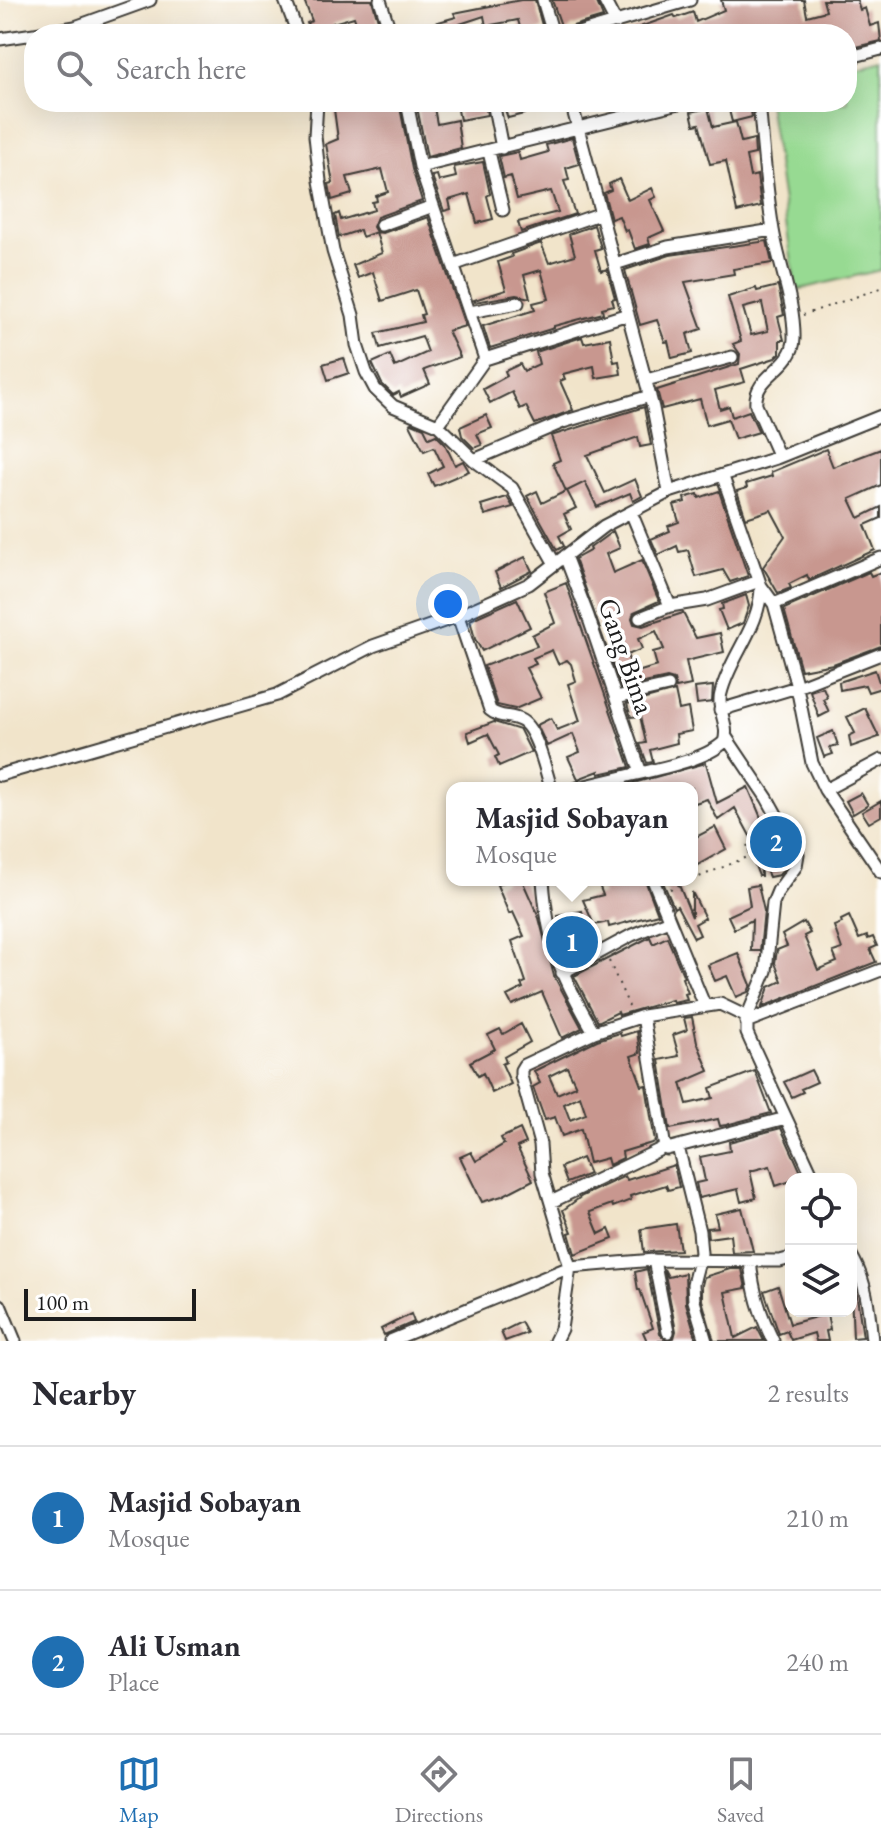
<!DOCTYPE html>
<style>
:root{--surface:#fff;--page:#f7f7f7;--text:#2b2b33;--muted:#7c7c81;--line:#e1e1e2;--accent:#1f6fb2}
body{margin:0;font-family:"EB Garamond",serif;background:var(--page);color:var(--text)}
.controls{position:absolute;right:24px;bottom:24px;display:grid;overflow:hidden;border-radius:16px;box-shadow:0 8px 32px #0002}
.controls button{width:72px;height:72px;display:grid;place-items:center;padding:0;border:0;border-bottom:2px solid var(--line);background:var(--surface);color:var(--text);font:40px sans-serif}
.scale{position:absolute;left:24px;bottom:20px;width:172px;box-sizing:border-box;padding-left:8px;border:4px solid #1c1c1c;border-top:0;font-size:22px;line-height:28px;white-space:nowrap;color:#1c1c1c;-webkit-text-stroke:6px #fff;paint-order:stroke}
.you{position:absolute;left:448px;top:604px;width:28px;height:28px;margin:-20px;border:6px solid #fff;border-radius:50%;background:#1a73e8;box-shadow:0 0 0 12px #1a73e833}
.badge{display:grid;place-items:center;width:52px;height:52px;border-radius:50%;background:var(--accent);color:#fff;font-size:26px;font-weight:700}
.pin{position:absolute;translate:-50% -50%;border:4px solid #fff;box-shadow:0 2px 8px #0006}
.popup{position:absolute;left:446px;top:782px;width:252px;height:104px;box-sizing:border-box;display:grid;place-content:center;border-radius:16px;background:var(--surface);filter:drop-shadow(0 2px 6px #0005);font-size:26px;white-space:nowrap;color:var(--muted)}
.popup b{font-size:30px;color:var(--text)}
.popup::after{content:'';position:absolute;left:50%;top:100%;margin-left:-16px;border:16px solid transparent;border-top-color:var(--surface)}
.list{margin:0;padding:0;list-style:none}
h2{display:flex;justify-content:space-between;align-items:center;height:104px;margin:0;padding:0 32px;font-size:34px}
h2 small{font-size:26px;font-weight:400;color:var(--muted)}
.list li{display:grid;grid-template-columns:52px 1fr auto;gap:24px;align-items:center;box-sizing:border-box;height:144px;padding:0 32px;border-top:2px solid var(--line)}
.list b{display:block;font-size:30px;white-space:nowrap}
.list p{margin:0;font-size:26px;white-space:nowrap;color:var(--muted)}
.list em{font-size:26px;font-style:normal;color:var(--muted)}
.icon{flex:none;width:44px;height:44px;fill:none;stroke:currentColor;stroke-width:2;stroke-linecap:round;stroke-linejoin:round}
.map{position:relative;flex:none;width:881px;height:1341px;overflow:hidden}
.search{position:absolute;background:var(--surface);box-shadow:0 8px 32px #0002;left:24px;right:24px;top:24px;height:88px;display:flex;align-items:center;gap:20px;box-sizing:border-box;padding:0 28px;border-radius:32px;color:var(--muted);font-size:30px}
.sheet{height:392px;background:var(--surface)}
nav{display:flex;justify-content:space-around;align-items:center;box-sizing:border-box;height:112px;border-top:2px solid var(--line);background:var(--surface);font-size:22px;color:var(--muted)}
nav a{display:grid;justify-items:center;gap:4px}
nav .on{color:var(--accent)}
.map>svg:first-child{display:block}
.green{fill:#97da92;stroke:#5a7b57;stroke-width:2}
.building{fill:#c8978f;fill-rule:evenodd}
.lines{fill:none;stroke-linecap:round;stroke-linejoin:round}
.minor-casing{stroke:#3c3a36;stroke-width:15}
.path{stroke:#3c3a36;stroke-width:2;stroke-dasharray:2 6;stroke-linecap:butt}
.minor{stroke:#fff;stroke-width:11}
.labels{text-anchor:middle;stroke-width:7;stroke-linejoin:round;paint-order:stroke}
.street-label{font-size:28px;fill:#1c1c1c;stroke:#fff}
</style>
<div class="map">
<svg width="881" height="1341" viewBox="0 0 881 1341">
<rect width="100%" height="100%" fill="#fff"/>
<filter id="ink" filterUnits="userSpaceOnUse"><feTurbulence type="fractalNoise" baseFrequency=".0125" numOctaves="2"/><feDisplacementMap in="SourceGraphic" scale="16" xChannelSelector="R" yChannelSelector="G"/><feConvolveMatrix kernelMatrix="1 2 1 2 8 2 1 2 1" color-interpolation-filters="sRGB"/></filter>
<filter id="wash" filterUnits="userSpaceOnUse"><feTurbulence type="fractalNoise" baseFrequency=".006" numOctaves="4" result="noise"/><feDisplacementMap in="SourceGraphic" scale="32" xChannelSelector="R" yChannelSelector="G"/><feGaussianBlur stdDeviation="1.8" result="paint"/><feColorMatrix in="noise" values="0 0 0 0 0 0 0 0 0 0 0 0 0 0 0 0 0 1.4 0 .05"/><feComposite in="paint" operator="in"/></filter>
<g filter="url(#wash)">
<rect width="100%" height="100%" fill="#f1e4ca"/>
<path class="green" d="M881 57V270L796 290 768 102H847V65Z"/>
<g id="blocks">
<path class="building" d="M304 0H372L382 34H360L354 17 333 23 335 31 311 34 307 23 312 21Z
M521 0H535L543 29 522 34 518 20 486 26 484 16 460 24 463 34H431L428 25 456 17 454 13Z
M552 0H596L603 17 573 26 564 34Z
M721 0H804L807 16 826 11 823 0H857L860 10 865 8 870 26 879 23 881 41 847 49V34H717L714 27 696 34H620L674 15 676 18 693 12 696 22 724 10Z
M333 102H363L364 106 399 102 412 169 422 201 377 217 373 227 376 232 383 233 428 217 465 326 448 331 460 357 424 370 430 384 401 397 399 392 393 395 382 384 372 363 390 355 395 367 428 352 422 336 380 348 376 333 423 322 421 315 424 314 416 290 382 301 373 272 358 278 353 265 382 253 376 232 362 237 360 230 339 237 335 215 339 213 341 220 374 210 372 202 377 201 376 196 388 192 382 169 347 177 352 194 332 200 329 184 333 183 326 144 338 139Z
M416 102H433L437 124 457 120 461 148 427 157Z
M472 102H485L487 115 460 120 457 105Z
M502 102H529V106L523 108 524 114 508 118Z
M727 102H747L748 106 750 105 752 117 732 122Z
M708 108 713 127 736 122 741 142 754 139 755 154 746 156 750 177 757 175 761 206 737 212 726 161 710 164 699 124 694 125 691 112Z
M572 138 579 164 566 168 569 180 564 181 575 214 521 232 518 222 558 212 551 191 517 199 511 176 504 178 499 156 518 152 520 160 548 152 546 145Z
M483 162 490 194 487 196 493 219 477 223 469 194 449 200 451 209 444 211 432 176 437 175 439 181 456 177 454 167Z
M619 179 628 200 652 188 656 197 650 200 664 231 648 238 650 244 635 249 628 230 625 231 619 216 611 219 604 193 611 190 609 184Z
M594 225 601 248 595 250 601 271 607 269 615 298 612 299 614 305 602 308 603 313 554 326V328L490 348 483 326 535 310 533 303 549 299 541 270 524 275 530 298 516 295 475 302 474 300 506 290 498 262 512 257 511 254 541 243 549 263 575 255 569 234Z
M767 241 772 263 733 269 734 274 685 282 702 329 687 334 692 353 672 358 668 341 665 342 657 320 640 325 625 270 670 255Z
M778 286 784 315 778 317 784 340H780V353L775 358 741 369 745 382 715 390 720 409 729 406 732 417 749 411 759 432 735 439 728 419 707 425 700 399 662 409 657 390 739 364 740 354 733 344 741 341 728 297 756 288 757 291ZM762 303 768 331 751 335 743 308Z
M582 337 584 343 610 338 614 362 619 361 621 374 596 378 594 366 563 374 565 379 560 381 573 410 535 424 526 406 520 409 512 392 490 403 483 389 507 376 505 371 520 364 524 371 539 364 536 352Z
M344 358 349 373 328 380 323 364Z
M644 407 651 445 640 447 638 437 587 455 605 493 635 479 642 496 633 501 630 493 597 507 585 482 567 491 576 508 564 514 571 529 559 536 564 546 557 550 527 496 537 491 542 503 566 491 553 463 560 460 551 436Z
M486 415 492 428 477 434 482 445 474 448 462 436 460 427Z
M412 423 424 428 429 438 436 435 445 444 455 465 463 461 469 471 434 486 428 474 443 466 434 447 424 451 410 424Z
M826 449 833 467 881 449V485L850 499 859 518 881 507V518L865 525 875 550 809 580 807 575 789 584 791 588 778 593 763 567 785 536 771 510 746 518 737 491 747 488 746 484 772 476 771 472Z
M719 491 748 576 730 582 723 570 696 577 688 550 679 552 677 546 658 555 651 539 670 531 668 526 679 522 674 505 685 502 684 498 698 494 699 498Z
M507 497 513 507 485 515 481 505Z
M613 531 620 548 606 554 613 573 642 560 659 601 634 612 632 618 634 624 643 626 683 613 696 638 720 633 724 652 686 661 691 685 676 688 674 680 667 678 621 688 575 559 591 550 590 548ZM656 631 664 649 653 652 657 666 634 673 627 655 642 649 638 639Z
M525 557 532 571 501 587 495 572Z
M869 572 871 576 881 572V646L833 664 801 670 784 609Z
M566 583 630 767 599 774V771L578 779 568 757 580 752 573 734 547 746 537 725 551 718 557 730 580 721 568 684 576 681 571 664 567 660 558 664 552 650 533 658 536 664 526 668 541 698 515 709 497 705 484 666 537 646 532 635 555 623 544 592Z
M746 595 749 606 743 623 727 630 719 610 723 609 722 604Z
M517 599 530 627 482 651 475 639 470 620Z
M875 670 881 688 868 692 865 685 840 690 839 682Z
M713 686 712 702 697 704 695 688Z
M823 687 827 697 823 699 829 712 819 717 810 691Z
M675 691 679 710 688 708 692 731 676 734 677 743 650 750 653 762 647 763 640 744 646 743 640 716 631 717 627 704Z
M865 708 879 737 851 747 849 736 855 733 847 717Z
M494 722 520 730 531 752 499 766 495 757 499 755 488 734 470 742 467 732Z
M833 731 838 745 830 747 833 754 824 757 817 738Z
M706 763 717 803 748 787 769 837 777 834 789 856 788 863 779 875 769 877 760 856 761 876H759L749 850 756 847 735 808 718 820 707 799 692 804V788H630V784Z
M861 793 868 805 853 814 846 801Z
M881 801V816L869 823 862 812Z
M715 827 726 849 692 868V839Z
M507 880H522L539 918 554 976 582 1028 562 1038 542 992 512 1005 507 996 523 988 521 984 526 982 512 941 524 936 513 912 509 914 497 885Z
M597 880H645L658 914 609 927 608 922 594 925 583 900 603 895Z
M662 880H677L692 917V892L705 918 695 924 700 935 694 938 677 906 674 908Z
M758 885 764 911 760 951H751L752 920 734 929 728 916 750 906 747 887Z
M582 911 587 950 568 960 558 916Z
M849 916 859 939 867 936 868 939 873 937 877 946 870 949 876 962 762 1007 769 987 782 981 775 963 777 950 787 946 782 935 804 922 810 933 804 936 818 970 837 962 833 952 842 949 834 926 842 923 841 920Z
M650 937 653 944 667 937 684 977 682 978 688 993 685 994 687 1000 673 1003 672 1000 619 1015 618 1012 598 1022 574 976Z
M738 953 751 985 748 992 736 997 727 976 715 981 708 965Z
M692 1017 697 1042 709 1071 681 1083 687 1104 713 1098 710 1088 755 1071 771 1113 726 1125 720 1126 718 1119 670 1129 659 1060 679 1056 673 1035 687 1030 684 1018Z
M521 1024 530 1042 504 1057 506 1062 502 1064 511 1084 492 1093 483 1073 478 1076 470 1062 495 1049 488 1035 500 1029 503 1034Z
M637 1031 640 1053 631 1056 642 1086 646 1085 655 1142 622 1152 623 1158 609 1165 607 1158 589 1163 581 1129 562 1136 555 1117 545 1120 533 1087 540 1083 534 1071 597 1040 620 1033 621 1036ZM567 1067 576 1086 557 1094 549 1076ZM580 1096 586 1114 570 1120 564 1104Z
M811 1070 817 1082 801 1089 803 1092 792 1097 784 1082Z
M781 1128 804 1179H791V1181L776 1186 770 1166 750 1171 756 1198 741 1202 738 1189 699 1198 696 1183 705 1181 700 1157 730 1151 729 1142Z
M520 1129 526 1143 517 1147 533 1180 502 1196 482 1202 460 1157 471 1152 476 1161 504 1144 501 1138Z
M582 1158 589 1174 567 1183 561 1167Z
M674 1165 679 1187 668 1190 666 1185 630 1196 631 1200 613 1207 612 1204 590 1212 599 1234 609 1229 613 1239 575 1254 569 1233 572 1232 563 1210 582 1196 625 1176 627 1180Z
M742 1208 753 1251 732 1252 730 1235 708 1238 707 1228 718 1227 715 1214Z
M676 1224 680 1250 644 1252 641 1229Z
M647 1269 660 1334 666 1340 674 1338 676 1331 664 1269 668 1277 685 1273 686 1303 697 1341H647L643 1332 653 1328 640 1290H638L635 1272Z
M730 1269H742L746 1288 725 1292 735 1338 757 1327 764 1341H714L702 1300V1285L704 1277Z
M778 1286 790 1324 827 1314 830 1330 826 1331 828 1341H816L814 1333 791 1340 787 1331 779 1334 764 1291Z
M856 1290 863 1337 853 1338 851 1291Z
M411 1314 414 1322 384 1335 381 1329Z
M521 1322 527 1333 505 1341 501 1332Z"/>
</g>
</g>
<g filter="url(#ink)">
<use href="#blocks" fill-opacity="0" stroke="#3c3a36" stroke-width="2"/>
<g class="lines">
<defs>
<path id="minor" d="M285 0 298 34
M380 0 391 34
M543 0 553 34
M604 0 616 23
M35 34 75 27 150 0
M575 34 690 0
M0 39 34 34
M847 58 881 49
M317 102 315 136 320 181 333 251 353 315 357 345 366 372 375 389 393 406 438 425 474 460 512 488 555 564
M407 102 420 167 485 359 438 425
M493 102 502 148
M571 102 653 408 669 492
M759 102C763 145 766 188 773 230 779 266 795 303 794 339 793 369 753 375 756 405L779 457
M489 152 503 210
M420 167 683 102
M381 225 433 206
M615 264 668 247 773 230
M453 265 599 214
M470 312 518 303
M485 359 628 314
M646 380 732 357
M474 460 563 422 650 396
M723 477 761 586 774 604 797 687 812 763 825 790 881 872
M631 512 670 606 707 600 759 581
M565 556 588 616 641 773
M774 604 881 558
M458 616 490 710C499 718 510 715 520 720 536 726 546 772 551 788
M640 618 670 606
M616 698 668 686
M720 710 797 687 881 654
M726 737 767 798 798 854 796 866 778 891 773 903 766 971 747 1017
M0 775 277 695 373 646 458 616 529 584 604 526 669 492 779 457 881 416
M577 788 619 778
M622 788 619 778C647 771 703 762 724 742 730 725 716 710 721 693 730 656 761 626 761 586
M825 790 881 760
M543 880C548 947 561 975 594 1032
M653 880 704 1004
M562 973 632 935 669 920
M643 1016 664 1142 667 1149 786 1118
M746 1022 881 970
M678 1147 699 1231 701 1253 693 1284 694 1301 706 1341
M551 1202 665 1147
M851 1255C867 1282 869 1310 872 1341
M654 1260 668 1332
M750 1261C753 1291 760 1314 773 1341
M0 1305 15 1341
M390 1341 570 1267 654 1260 780 1261 791 1258
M555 1341 561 1329 570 1267 542 1173 540 1144 521 1076V1070L524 1065 594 1032 643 1016 720 1004 747 1017V1033L751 1042 814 1179"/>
</defs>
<use href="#minor" class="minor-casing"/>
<path class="path" d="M803 315 881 288
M670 889 750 856 747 844 772 833
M609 961 629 1006"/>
<use href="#minor" class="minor"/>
</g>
</g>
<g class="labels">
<g class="street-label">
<text transform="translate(627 656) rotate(71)" y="10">Gang Bima</text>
</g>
</g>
</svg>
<div class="controls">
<button><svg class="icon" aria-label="locate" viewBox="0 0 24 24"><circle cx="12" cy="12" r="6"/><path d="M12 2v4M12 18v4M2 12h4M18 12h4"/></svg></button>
<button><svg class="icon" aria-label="layers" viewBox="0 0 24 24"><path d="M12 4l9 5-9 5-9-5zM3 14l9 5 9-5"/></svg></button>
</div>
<div class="scale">100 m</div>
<div class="you"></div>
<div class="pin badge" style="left:572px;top:942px">1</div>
<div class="popup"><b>Masjid Sobayan</b>Mosque</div>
<div class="pin badge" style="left:776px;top:842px">2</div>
<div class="search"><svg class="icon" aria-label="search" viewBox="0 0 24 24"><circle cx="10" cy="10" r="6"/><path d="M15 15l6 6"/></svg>Search here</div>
</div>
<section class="sheet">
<h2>Nearby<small>2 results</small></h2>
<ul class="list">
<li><span class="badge">1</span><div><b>Masjid Sobayan</b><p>Mosque</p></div><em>210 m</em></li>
<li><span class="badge">2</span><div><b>Ali Usman</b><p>Place</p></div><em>240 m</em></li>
</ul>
</section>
<nav>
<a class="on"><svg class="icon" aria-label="map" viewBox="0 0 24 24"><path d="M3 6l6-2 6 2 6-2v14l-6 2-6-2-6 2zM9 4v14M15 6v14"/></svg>Map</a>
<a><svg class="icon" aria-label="directions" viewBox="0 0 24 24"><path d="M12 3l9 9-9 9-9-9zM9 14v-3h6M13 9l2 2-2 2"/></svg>Directions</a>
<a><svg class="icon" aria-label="saved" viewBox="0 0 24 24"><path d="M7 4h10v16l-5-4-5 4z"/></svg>Saved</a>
</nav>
